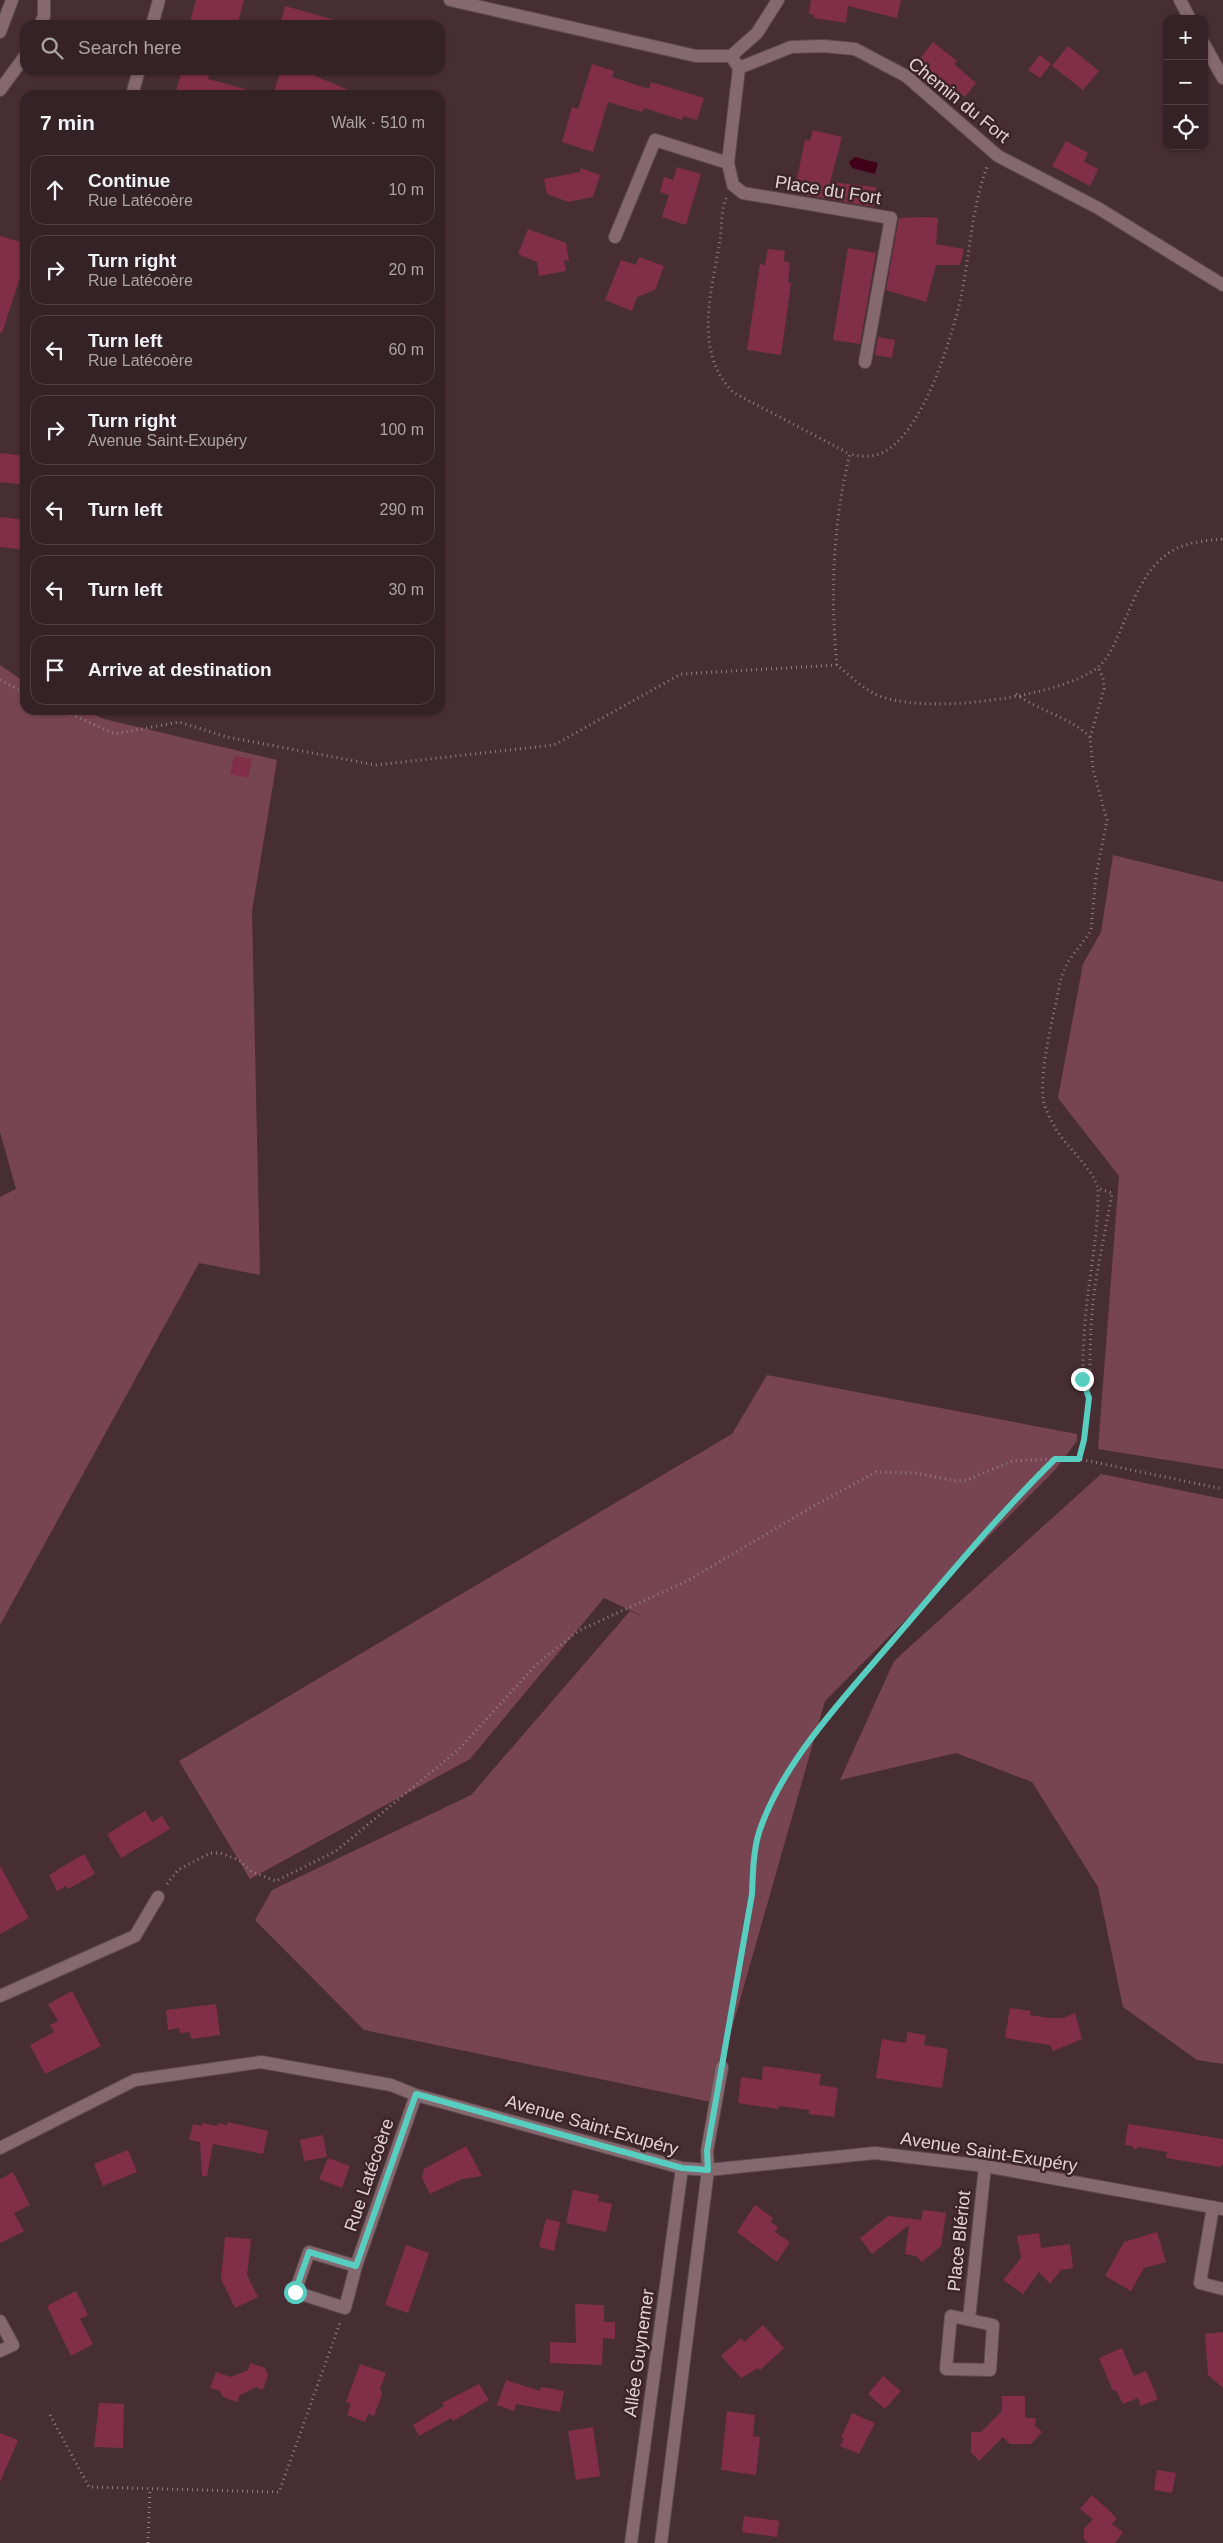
<!DOCTYPE html>
<meta charset="utf-8">
<style>
:root{--surface:#352226;--page:#402f32;--text:#f1f3f6;--muted:#aaa4a7;--line:#4f3f43}
body{margin:0;font-family:Arial,sans-serif;background:var(--page);color:var(--text)}
.controls{position:absolute;right:15px;top:15px;display:grid;overflow:hidden;border-radius:10px;box-shadow:0 1px 4px #0004}
.controls button{width:45px;height:45px;display:grid;place-items:center;padding:0;border:0;border-bottom:1px solid var(--line);background:var(--surface);color:var(--text);font:25px sans-serif}
.stop{position:absolute;width:15px;height:15px;margin:-11px;border:4px solid #58cec0;border-radius:50%;background:#fff}
.stop.end{background:#58cec0;border-color:#fff;box-shadow:0 1px 5px #0008}
.list{margin:0;padding:0;list-style:none}
h2{display:flex;justify-content:space-between;align-items:center;height:65px;margin:0;padding:0 20px;font-size:21px}
h2 small{font-size:16px;font-weight:400;color:var(--muted)}
.list li{display:grid;grid-template-columns:32px 1fr auto;gap:15px;align-items:center;box-sizing:border-box;height:70px;margin:0 10px 10px;padding:0 10px;border:1px solid var(--line);border-radius:15px}
.list b{display:block;font-size:19px;white-space:nowrap}
.list p{margin:0;font-size:16px;white-space:nowrap;color:var(--muted)}
.list em{font-size:16px;font-style:normal;color:var(--muted)}
.icon{flex:none;width:28px;height:28px;fill:none;stroke:currentColor;stroke-width:2;stroke-linecap:round;stroke-linejoin:round}
.map{position:relative;flex:none;width:1223px;height:2543px;overflow:hidden}
.search{position:absolute;background:var(--surface);box-shadow:0 1px 4px #0004;left:20px;top:20px;width:425px;height:55px;display:flex;align-items:center;gap:12px;box-sizing:border-box;padding:0 18px;border-radius:15px;color:var(--muted);font-size:19px}
.panel{position:absolute;background:var(--surface);box-shadow:0 1px 4px #0004;left:20px;top:90px;width:425px;height:625px;border-radius:15px}
.map>svg:first-child{display:block}
.green{fill:#774551}
.water{fill:#3f0219}
.building{fill:#812f48}
.lines{fill:none;stroke-linecap:round;stroke-linejoin:round}
.minor-casing{stroke:#5f4a4f;stroke-width:14}
.path{stroke:#937e82;stroke-width:3;stroke-dasharray:1 4;stroke-linecap:butt}
.minor{stroke:#85696f;stroke-width:12}
.route{stroke:#58cec0;stroke-width:6}
.labels{text-anchor:middle;stroke-width:5;stroke-linejoin:round;paint-order:stroke}
.street-label{font-size:18px;fill:#e2d1d4;stroke:#3c2429}
</style>
<div class="map">
<svg width="1223" height="2543" viewBox="0 0 1223 2543">
<rect width="100%" height="100%" fill="#472e33"/>
<path class="green" d="M0 665 25 682V710H84L104 719 277 760 252 911 260 1275 199 1263 0 1625V1197L16 1189 0 1132Z
M1113 855 1223 882V1469L1098 1449 1119 1176 1058 1098 1083 964 1101 932Z
M767 1375 1077 1434V1441L1054 1471 825 1701 711 2102 364 2030 255 1920 272 1890 471 1795 630 1611 649 1619 604 1598 470 1759 250 1879 179 1761 732 1434Z
M1101 1474 1223 1499V2064L1197 2060 1123 2007 1098 1887 1032 1782 956 1753 840 1780 894 1661Z"/>
<path class="water" d="M855 157 878 163 875 174 852 168 849 162Z"/>
<path class="building" d="M196 0H244L237 25H189Z
M811 0H901L897 18 848 6 846 23 814 18V15L809 14Z
M285 6 335 20 334 25H280Z
M933 42 957 61 954 64 976 83 965 97 918 61Z
M1068 46 1099 71 1083 90 1052 66Z
M1040 55 1051 64 1040 78 1028 70Z
M592 64 614 71 612 77 649 89 651 82 704 98 697 120 683 116 682 120 644 108 642 112 608 102 593 152 562 142 572 107 578 109Z
M182 70H210L208 79 249 90 248 95H175Z
M281 70H315L313 75 360 95H273Z
M813 130 842 137 830 182 876 187 874 207 794 193 805 140 810 141Z
M1066 141 1088 153 1084 162 1098 169 1090 186 1052 166Z
M677 167 701 174 686 225 662 217 669 195 660 192 664 177 673 180Z
M581 168 600 175 593 197 568 202 547 194 544 179 580 172Z
M926 217 938 218 936 244 964 249 960 265H936L926 302 886 290 899 218Z
M528 229 566 243 569 261 564 260 566 271 539 276 537 262 518 254Z
M0 236 25 243V262L2 333 0 332Z
M848 248 876 253 860 344 833 340Z
M768 249 785 251 784 261 790 263 788 282 791 283 781 355 747 350 760 264 765 265Z
M639 257 664 266 655 290 637 297 632 311 605 300 621 260 636 265Z
M878 337 895 340 892 358 875 355Z
M0 453 25 456V485L0 482Z
M0 517 25 520V550L0 547Z
M234 756 252 759 248 778 230 774Z
M145 1811 152 1822 162 1816 170 1829 121 1858 107 1834Z
M84 1854 95 1874 68 1889 66 1886 57 1891 49 1875Z
M0 1866 29 1918 0 1934Z
M72 1991 101 2046 45 2074 30 2045 54 2032 50 2025 58 2021 48 2004Z
M216 2004 220 2035 191 2039 190 2032 180 2033 179 2028 168 2030 166 2010Z
M1010 2008 1031 2011 1030 2015 1050 2018H1063L1075 2013 1082 2039 1053 2051 1050 2045 1005 2038Z
M907 2032 926 2035 924 2045 948 2049 942 2088 876 2078 882 2039 906 2043Z
M763 2066 821 2074 819 2085 838 2088 834 2117 809 2114V2110L779 2106 778 2109 738 2103 741 2077 762 2080Z
M228 2122 268 2131 263 2154 213 2144 207 2176H202L200 2142 189 2140 193 2124 202 2126V2123L217 2126 218 2123 227 2125Z
M1128 2124 1223 2139V2164L1220 2167 1166 2158 1167 2152 1139 2147 1135 2150 1132 2146 1125 2145Z
M323 2135 327 2157 304 2161 300 2140Z
M466 2146 482 2176 462 2179 430 2194 422 2178 424 2169Z
M128 2150 137 2172 103 2186 94 2164Z
M328 2158 350 2166 342 2188 319 2179Z
M13 2172 30 2205 14 2213 24 2231 0 2243V2179Z
M573 2190 599 2195 598 2201 612 2204 606 2232 566 2223Z
M755 2205 773 2218 771 2222 778 2227 775 2232 790 2242 777 2262 737 2232Z
M923 2210 946 2213 941 2246 922 2262 916 2256 905 2254 909 2225 872 2254 860 2238 888 2216 921 2220Z
M546 2219 560 2222 554 2251 539 2247Z
M1157 2232 1166 2262 1144 2268 1131 2291 1105 2276 1124 2242Z
M1039 2233 1041 2248 1070 2244 1073 2268 1061 2270 1050 2284 1039 2272 1023 2294 1003 2280 1021 2258 1017 2236Z
M225 2237 251 2239 247 2275 258 2297 235 2308 221 2279Z
M406 2245 429 2253 408 2313 385 2305Z
M76 2291 88 2315 80 2319 93 2344 71 2356 47 2306Z
M575 2304 604 2305V2322H615V2339L603 2338 602 2365 550 2363V2342L576 2343Z
M763 2325 784 2348 760 2370 758 2368 741 2378 721 2356 741 2338 744 2342Z
M1223 2332V2388L1208 2375 1205 2334Z
M1122 2348 1134 2376 1146 2371 1158 2399 1141 2406 1138 2398 1123 2404 1116 2390 1113 2391 1099 2358Z
M250 2363 265 2368 268 2375 263 2390 256 2387 240 2395 237 2402 223 2397 220 2391 210 2388 216 2372 231 2377 248 2370Z
M360 2364 386 2373 380 2389 382 2394 374 2416 368 2414 365 2422 347 2415 351 2404 346 2402Z
M883 2376 901 2391 885 2409 868 2394Z
M506 2380 540 2391 541 2387 564 2391 560 2412 516 2404 514 2411 497 2405Z
M479 2384 489 2400 453 2421 451 2418 419 2436 413 2425 444 2406 442 2403Z
M1002 2396H1025V2418H1036L1035 2426 1042 2432 1031 2444H1010L1003 2437 979 2461 971 2452V2432H981L1002 2411Z
M99 2403 124 2404 123 2448 94 2447Z
M727 2411 755 2415 753 2436 760 2437 756 2475 721 2470Z
M852 2413 875 2423 859 2454 840 2446 844 2439 841 2438Z
M593 2427 600 2476 576 2480 568 2431Z
M0 2433 18 2440 0 2482Z
M1157 2470 1176 2473 1172 2493 1154 2490Z
M1092 2495 1117 2518 1112 2524 1123 2532 1115 2543H1089L1084 2539V2529L1093 2519 1080 2509Z
M744 2516 779 2521 777 2537 742 2532Z"/>
<g class="lines">
<defs>
<path id="minor" d="M450 0 696 56H731
M1180 0 1190 19
M40 25 44 16V0
M152 25 159 0
M0 32 12 0
M1204 44 1223 78
M731 56 739 68 791 47 823 46 855 49 906 76 998 156 1098 208 1223 285
M731 56 757 33 778 0
M739 68 728 163 733 185 743 193 891 218 865 362
M0 90 25 56
M132 95 139 70
M615 237 655 140 728 163
M0 1996 135 1936 158 1897
M0 2148 135 2080 261 2062 391 2085 416 2095 682 2168 708 2170 875 2153 985 2166 1223 2209
M1213 2207 1200 2283 1223 2289
M309 2252 356 2266 345 2308 295 2292Z
M356 2266 416 2095
M951 2316 993 2325 990 2370 946 2369Z
M969 2319 985 2166
M0 2321 13 2345 0 2351
M631 2543 682 2168
M661 2543 708 2170 707 2151 722 2067"/>
</defs>
<use href="#minor" class="minor-casing"/>
<path class="path" d="M726 198C721 210 722 227 720 240 712 291 692 352 734 393L850 454
M837 665C830 597 833 520 850 454 856 455 863 457 869 456 915 454 946 353 956 317 970 268 969 215 987 167
M0 680 25 693
M1016 694C1039 711 1070 717 1090 737
M62 710 115 734 179 722 227 737 376 765 554 745 681 674 837 665C848 674 860 686 873 693 917 717 1058 698 1097 668 1109 658 1115 643 1121 629 1136 595 1149 554 1189 544 1200 541 1212 540 1223 539
M1088 1395C1081 1376 1083 1359 1084 1338 1086 1288 1099 1238 1098 1188
M1079 1459C1094 1407 1087 1355 1093 1303 1097 1266 1106 1229 1112 1193L1098 1188C1091 1166 1068 1149 1056 1129 1051 1120 1044 1108 1043 1098 1040 1063 1055 1012 1061 977L1068 962 1091 931 1096 876 1107 820 1093 769 1090 738 1104 689 1103 678 1098 667
M167 1884 178 1870 210 1853H220L239 1860 252 1872 276 1881 336 1851 458 1750 536 1665 578 1631 687 1581 817 1504 876 1472 915 1473 957 1481 967 1480 1012 1461 1055 1459
M724 2054C733 2002 743 1950 751 1897 755 1872 752 1847 762 1823 791 1750 853 1687 904 1628 953 1571 1000 1511 1055 1459H1079L1223 1489
M50 2415 89 2487 279 2492 340 2323
M148 2543 150 2489"/>
<use href="#minor" class="minor"/>
</g>
<g class="lines">
<path class="route" d="M295 2292 309 2252 356 2266 416 2094 682 2168 708 2170 707 2151 752 1894C753 1871 753 1846 762 1824 788 1754 853 1688 901 1631 951 1573 1000 1513 1055 1459H1079L1084 1440 1089 1398 1082 1379"/>
</g>
<g class="labels">
<g class="street-label">
<text transform="translate(959 100) rotate(39)" y="6">Chemin du Fort</text>
<text transform="translate(828 190) rotate(9)" y="6">Place du Fort</text>
<text transform="translate(592 2125) rotate(16)" y="6">Avenue Saint-Exupéry</text>
<text transform="translate(989 2152) rotate(9)" y="6">Avenue Saint-Exupéry</text>
<text transform="translate(369 2175) rotate(-71)" y="6">Rue Latécoère</text>
<text transform="translate(959 2241) rotate(-84)" y="6">Place Blériot</text>
<text transform="translate(639 2353) rotate(-82)" y="6">Allée Guynemer</text>
</g>
</g>
</svg>
<div class="controls">
<button>+</button>
<button>−</button>
<button><svg class="icon" aria-label="locate" viewBox="0 0 24 24"><circle cx="12" cy="12" r="6"/><path d="M12 2v4M12 18v4M2 12h4M18 12h4"/></svg></button>
</div>
<div class="stop" style="left:295px;top:2292px"></div>
<div class="stop end" style="left:1082px;top:1379px"></div>
<div class="search"><svg class="icon" aria-label="search" viewBox="0 0 24 24"><circle cx="10" cy="10" r="6"/><path d="M15 15l6 6"/></svg>Search here</div>
<section class="panel">
<h2>7 min<small>Walk · 510 m</small></h2>
<ul class="list">
<li><svg class="icon" aria-label="ahead" viewBox="0 0 24 24"><path d="M12 20V5M6 11l6-6 6 6"/></svg><div><b>Continue</b><p>Rue Latécoère</p></div><em>10 m</em></li>
<li><svg class="icon" aria-label="right" viewBox="0 0 24 24"><path d="M7 20v-9h11M14 6l5 5-5 5"/></svg><div><b>Turn right</b><p>Rue Latécoère</p></div><em>20 m</em></li>
<li><svg class="icon" aria-label="left" viewBox="0 0 24 24"><path d="M17 20v-9H6M10 6l-5 5 5 5"/></svg><div><b>Turn left</b><p>Rue Latécoère</p></div><em>60 m</em></li>
<li><svg class="icon" aria-label="right" viewBox="0 0 24 24"><path d="M7 20v-9h11M14 6l5 5-5 5"/></svg><div><b>Turn right</b><p>Avenue Saint-Exupéry</p></div><em>100 m</em></li>
<li><svg class="icon" aria-label="left" viewBox="0 0 24 24"><path d="M17 20v-9H6M10 6l-5 5 5 5"/></svg><div><b>Turn left</b></div><em>290 m</em></li>
<li><svg class="icon" aria-label="left" viewBox="0 0 24 24"><path d="M17 20v-9H6M10 6l-5 5 5 5"/></svg><div><b>Turn left</b></div><em>30 m</em></li>
<li><svg class="icon" aria-label="arrive" viewBox="0 0 24 24"><path d="M6 21V4h12l-3 4 3 4H6"/></svg><div><b>Arrive at destination</b></div></li>
</ul>
</section>
</div>
